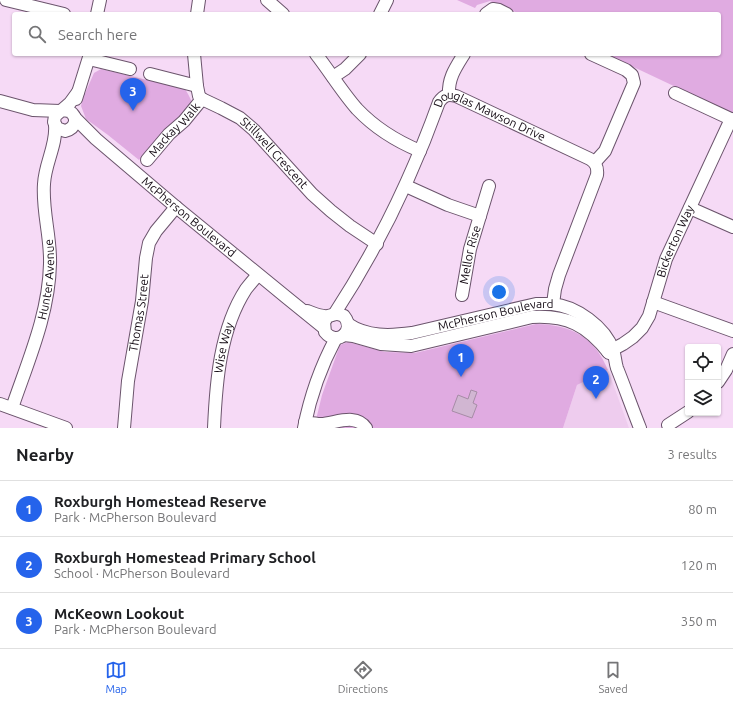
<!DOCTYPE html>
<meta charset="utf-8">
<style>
:root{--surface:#fff;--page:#f2f2f2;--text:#202124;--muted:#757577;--line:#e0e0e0;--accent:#2563eb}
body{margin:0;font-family:Ubuntu,sans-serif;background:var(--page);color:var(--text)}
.controls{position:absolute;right:12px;bottom:12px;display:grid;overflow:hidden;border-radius:4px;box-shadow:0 1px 3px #0004}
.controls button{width:36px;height:36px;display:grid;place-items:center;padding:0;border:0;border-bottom:1px solid var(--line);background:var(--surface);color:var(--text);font:20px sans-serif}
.you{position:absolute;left:499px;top:292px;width:14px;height:14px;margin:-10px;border:3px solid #fff;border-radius:50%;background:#1a73e8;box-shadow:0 0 0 6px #1a73e833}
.badge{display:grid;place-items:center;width:26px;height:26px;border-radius:50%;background:var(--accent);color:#fff;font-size:13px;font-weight:700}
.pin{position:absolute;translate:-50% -33px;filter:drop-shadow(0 1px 2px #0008)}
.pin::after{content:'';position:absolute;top:21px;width:14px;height:12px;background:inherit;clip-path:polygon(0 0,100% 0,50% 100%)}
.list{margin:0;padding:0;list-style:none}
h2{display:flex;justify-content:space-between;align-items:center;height:52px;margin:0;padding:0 16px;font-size:17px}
h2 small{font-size:13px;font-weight:400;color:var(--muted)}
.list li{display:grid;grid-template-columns:26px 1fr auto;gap:12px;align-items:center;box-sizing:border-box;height:56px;padding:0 16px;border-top:1px solid var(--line)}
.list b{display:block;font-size:15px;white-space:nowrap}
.list p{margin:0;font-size:13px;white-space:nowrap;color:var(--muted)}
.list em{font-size:13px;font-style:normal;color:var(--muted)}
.icon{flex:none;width:22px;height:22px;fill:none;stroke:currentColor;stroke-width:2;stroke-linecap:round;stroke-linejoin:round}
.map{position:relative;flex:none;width:733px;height:428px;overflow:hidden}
.search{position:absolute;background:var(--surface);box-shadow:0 1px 3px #0004;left:12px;right:12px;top:12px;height:44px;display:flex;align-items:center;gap:10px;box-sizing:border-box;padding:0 14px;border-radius:4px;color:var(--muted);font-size:15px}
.sheet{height:220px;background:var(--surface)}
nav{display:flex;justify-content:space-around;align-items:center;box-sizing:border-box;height:56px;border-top:1px solid var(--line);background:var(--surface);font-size:11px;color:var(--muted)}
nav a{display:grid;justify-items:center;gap:2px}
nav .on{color:var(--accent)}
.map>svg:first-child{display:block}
.built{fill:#ece}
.green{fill:#e0abe1}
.building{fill:#d1b6d2;stroke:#a68ca6}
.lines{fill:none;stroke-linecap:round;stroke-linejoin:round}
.minor-casing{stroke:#6b546c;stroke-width:14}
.minor{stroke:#fff;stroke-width:12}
.labels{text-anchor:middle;stroke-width:4;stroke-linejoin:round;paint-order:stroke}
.street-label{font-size:12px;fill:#140b14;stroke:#fff}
</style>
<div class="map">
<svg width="733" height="428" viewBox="0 0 733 428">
<rect width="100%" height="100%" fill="#f6daf6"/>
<path class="built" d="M608 370 629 428H563L577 385Z"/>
<path class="green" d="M457 0H733V114L606 54H719V14H520L490 1 477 5 475 8Z
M101 69 185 89 188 94 192 102 178 118 168 126 139 160 108 135 86 119 81 106 83 98 94 73Z
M536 324C571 325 594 336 608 370L577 385 563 428H314L322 395 340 345 348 342 385 352 415 353Z"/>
<path class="building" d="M471 390 477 392 473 403 477 405 472 418 452 411 458 395 468 399Z"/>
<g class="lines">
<defs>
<g id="minor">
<path d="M6 0 64 14"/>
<path d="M267 0 283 14"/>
<path d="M97 14 100 0"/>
<path d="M197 14 199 0"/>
<path d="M380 14 387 0"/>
<path d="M486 14 493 9 499 10 507 14"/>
<path id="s1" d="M194 54 197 86 199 96 202 99 221 108 240 118 254 130 312 194 331 211 350 226 377 244"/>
<path d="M316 54C330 72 342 92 357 109 375 128 396 141 420 151"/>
<path d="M591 54 626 70 632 75 634 83 605 151 595 162"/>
<path d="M89 59 130 69"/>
<path d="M150 74 197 86"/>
<path d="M333 77 345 69 360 54"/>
<path d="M675 93 733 120"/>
<path d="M449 94C448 78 456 67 464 54"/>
<path d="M76 99 90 54"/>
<path d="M0 101 33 110 60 111"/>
<path d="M63 110 69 111C79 117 76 128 65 131L57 128 54 122 55 116 70 103 78 92"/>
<path id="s2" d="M75 118 96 139 176 207 286 297 323 327"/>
<path id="s3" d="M147 160 169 134 184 121 202 99"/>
<path d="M406 186 448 205 480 216"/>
<path d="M690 208 733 227"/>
<path id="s4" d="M462 295 470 249 489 186"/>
<path d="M653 302 733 331"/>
<path d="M307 311C313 313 321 317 328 316 335 315 335 312 344 316 356 331 337 347 325 332L324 322 328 316"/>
<path id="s5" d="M335 313C378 247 412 177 439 102 444 95 448 94 456 96L590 159C596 163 598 167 597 175L559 275 555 289 553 304"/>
<path id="s6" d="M348 324C367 337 390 336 412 333L536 304C542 304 547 304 552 304 576 306 605 327 613 350 615 355 615 362 617 368 625 388 632 408 640 428"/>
<path d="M344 335 353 336 381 344 411 346 532 317C567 315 587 325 609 353"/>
<path id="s7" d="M608 352 623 344 633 337 642 328 649 316 666 259 731 119"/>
<path d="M718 382 726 370 733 354"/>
<path d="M0 404 66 428"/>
<path id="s8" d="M12 408C28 361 49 314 50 264 51 237 42 211 44 184 45 163 57 145 55 125"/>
<path d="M305 422C311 423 316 424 321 424 336 423 356 413 366 428"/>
<path d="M668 425 688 412"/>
<path id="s9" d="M124 428 128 381 142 301 146 258 149 243 156 231 176 207"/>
<path id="s10" d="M214 428C216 382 220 329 246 289 250 284 254 279 258 275"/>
<path d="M304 428C310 397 321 366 336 338"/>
</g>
</defs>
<use href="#minor" class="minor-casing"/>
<use href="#minor" class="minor"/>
</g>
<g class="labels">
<g class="street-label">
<text dy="4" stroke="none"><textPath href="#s5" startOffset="292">Douglas Mawson Drive</textPath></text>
<text dy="4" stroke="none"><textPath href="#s3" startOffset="41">Mackay Walk</textPath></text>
<text dy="4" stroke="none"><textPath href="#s1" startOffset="138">Stillwell Crescent</textPath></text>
<text dy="4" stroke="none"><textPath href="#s2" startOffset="151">McPherson Boulevard</textPath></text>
<text dy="4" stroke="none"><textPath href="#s7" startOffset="135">Bickerton Way</textPath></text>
<text dy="4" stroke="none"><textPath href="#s4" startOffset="41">Mellor Rise</textPath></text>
<text dy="4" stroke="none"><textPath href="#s8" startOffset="134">Hunter Avenue</textPath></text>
<text dy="4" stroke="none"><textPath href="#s9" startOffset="116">Thomas Street</textPath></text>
<text dy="4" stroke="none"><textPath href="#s6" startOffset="152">McPherson Boulevard</textPath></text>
<text dy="4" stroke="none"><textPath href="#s10" startOffset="81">Wise Way</textPath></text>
</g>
</g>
</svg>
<div class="controls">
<button><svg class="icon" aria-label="locate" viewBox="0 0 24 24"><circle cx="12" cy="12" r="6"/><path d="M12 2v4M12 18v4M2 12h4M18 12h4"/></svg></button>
<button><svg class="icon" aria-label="layers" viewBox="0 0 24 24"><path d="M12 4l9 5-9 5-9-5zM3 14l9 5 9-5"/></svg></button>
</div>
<div class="you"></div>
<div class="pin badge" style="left:461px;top:377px">1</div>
<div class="pin badge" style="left:596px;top:399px">2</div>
<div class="pin badge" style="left:133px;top:111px">3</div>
<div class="search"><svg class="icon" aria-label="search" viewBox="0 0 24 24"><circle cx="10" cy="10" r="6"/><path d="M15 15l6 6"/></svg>Search here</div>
</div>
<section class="sheet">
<h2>Nearby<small>3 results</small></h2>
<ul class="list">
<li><span class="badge">1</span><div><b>Roxburgh Homestead Reserve</b><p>Park · McPherson Boulevard</p></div><em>80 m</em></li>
<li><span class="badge">2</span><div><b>Roxburgh Homestead Primary School</b><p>School · McPherson Boulevard</p></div><em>120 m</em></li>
<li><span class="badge">3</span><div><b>McKeown Lookout</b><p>Park · McPherson Boulevard</p></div><em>350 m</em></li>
</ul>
</section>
<nav>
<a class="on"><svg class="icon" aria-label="map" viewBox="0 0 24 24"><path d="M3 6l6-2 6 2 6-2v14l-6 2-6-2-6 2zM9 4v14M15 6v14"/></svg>Map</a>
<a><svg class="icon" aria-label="directions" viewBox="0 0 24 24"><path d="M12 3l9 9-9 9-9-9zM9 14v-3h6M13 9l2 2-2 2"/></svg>Directions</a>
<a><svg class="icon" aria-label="saved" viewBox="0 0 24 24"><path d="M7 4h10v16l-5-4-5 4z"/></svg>Saved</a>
</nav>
